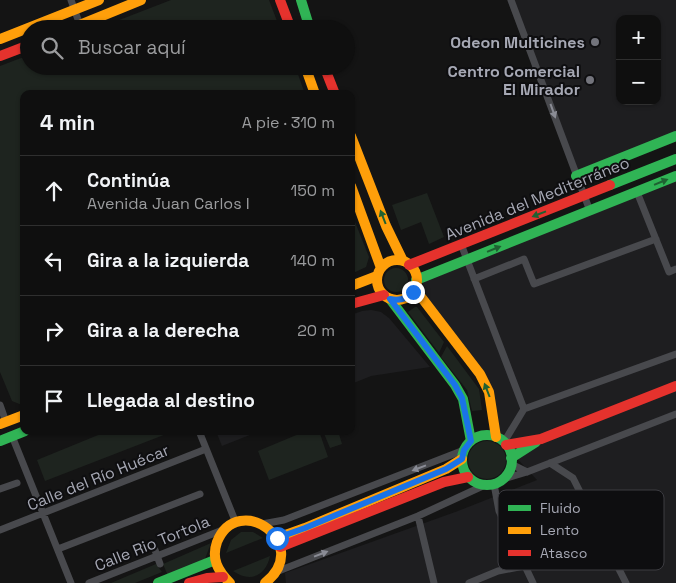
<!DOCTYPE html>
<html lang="es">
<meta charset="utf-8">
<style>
:root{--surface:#0f0f0f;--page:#181818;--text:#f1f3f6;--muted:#9b9c9e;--line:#2f2f2f}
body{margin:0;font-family:"Space Grotesk",sans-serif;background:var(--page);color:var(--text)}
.controls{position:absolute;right:15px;top:15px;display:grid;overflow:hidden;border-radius:10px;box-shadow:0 1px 4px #0004}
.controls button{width:45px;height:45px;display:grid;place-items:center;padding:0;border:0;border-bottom:1px solid var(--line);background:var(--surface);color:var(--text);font:25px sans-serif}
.stop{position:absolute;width:15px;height:15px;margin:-11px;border:4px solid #1a73e8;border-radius:50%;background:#fff}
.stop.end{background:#1a73e8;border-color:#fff;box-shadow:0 1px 5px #0008}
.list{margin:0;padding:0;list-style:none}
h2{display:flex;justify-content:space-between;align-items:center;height:65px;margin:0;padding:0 20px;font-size:21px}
h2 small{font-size:16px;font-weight:400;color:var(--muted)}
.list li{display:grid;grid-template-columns:32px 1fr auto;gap:15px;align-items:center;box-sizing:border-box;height:70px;padding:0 20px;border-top:1px solid var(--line)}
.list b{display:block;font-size:19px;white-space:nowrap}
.list p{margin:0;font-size:16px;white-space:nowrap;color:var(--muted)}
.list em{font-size:16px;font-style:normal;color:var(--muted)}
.icon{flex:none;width:28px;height:28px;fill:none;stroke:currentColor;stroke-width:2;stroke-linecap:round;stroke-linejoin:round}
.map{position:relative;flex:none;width:676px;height:583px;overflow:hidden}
.search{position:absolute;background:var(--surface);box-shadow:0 1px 4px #0004;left:20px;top:20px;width:335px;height:55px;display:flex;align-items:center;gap:12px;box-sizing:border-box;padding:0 18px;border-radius:28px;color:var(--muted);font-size:19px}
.panel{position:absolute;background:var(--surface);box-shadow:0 1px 4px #0004;left:20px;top:90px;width:335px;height:345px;border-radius:10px}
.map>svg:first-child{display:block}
.built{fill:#1e1e20;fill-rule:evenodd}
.green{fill:#1e241f}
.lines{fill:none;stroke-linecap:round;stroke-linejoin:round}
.street{stroke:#48494d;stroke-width:7}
.fast{stroke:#30b455;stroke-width:10}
.slow{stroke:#ff9f0a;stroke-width:10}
.jam{stroke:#e5322d;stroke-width:10}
.oneway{fill:#8a8c95}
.oneway2{fill:#1f6132}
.route{stroke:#1a73e8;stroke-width:6}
.poi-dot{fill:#73747c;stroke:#0e0e10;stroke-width:2}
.labels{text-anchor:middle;stroke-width:4;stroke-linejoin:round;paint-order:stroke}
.poi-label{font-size:16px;font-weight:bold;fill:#a6a8b4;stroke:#0e0e10;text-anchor:end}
.street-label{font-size:16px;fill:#a6a8b4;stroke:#0e0e10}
.key{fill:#0e0e10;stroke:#3c3c41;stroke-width:1}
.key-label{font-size:14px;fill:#a6a8b4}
</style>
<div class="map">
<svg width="676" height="583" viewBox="0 0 676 583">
<rect width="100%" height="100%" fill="#141414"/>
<path class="built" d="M507 0H676V136L576 176ZM620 19H657V101H620Z
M676 176V583H286L285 573 458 511 537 480 499 439 489 391 415 289 416 283Z
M371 310 381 312 389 318 430 367 371 376 351 384V315L362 311Z
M216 431H260L222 446Z"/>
<path class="green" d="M171 0H269L280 29H96Z
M29 55V66H295L305 94H24V404L22 405 12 401 0 372V66Z
M427 193 444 237 429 244 421 222 401 230 392 205Z
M351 212 369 257 366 267 351 274Z
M384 280a12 12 0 1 1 24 0a12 12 0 1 1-24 0Z
M415 307H417L444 342 439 353 408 312Z
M447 346 479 389 482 410 472 411 467 390 441 357Z
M108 431H174L45 481 37 460Z
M306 431H319L328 457 269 480 258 451Z
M323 431H338L342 444 330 448Z
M468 460a19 19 0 1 1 38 0a19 19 0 1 1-38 0Z
M241 532H253L263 538 226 553 231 540Z
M211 543 205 559 168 576 163 564Z
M270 556C266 576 250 583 233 571Z
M156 564 162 572 135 583H111Z"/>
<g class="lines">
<path class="street" d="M71 0 80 25
M511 0 590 211
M637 192 669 272 676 269
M461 244 524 409 504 442
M474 279 524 259 534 284 656 239
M0 405 6 422
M524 409 676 354
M199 431 236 523
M12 436 71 583
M550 463 573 478 626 583
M511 464 527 472
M503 479 527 472 676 414
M494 484 499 511 533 583
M0 489 17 483
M418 516 434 583
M262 524 284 520 464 450
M0 530 206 449
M58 549 200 494
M155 550 160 564
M276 572 418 516 485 485
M89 583 225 529
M469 583 498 571 524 566 564 546 596 523"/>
<path class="fast" d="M301 0 310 29
M576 176 676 136
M610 185 676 159
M416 280 676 176
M390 299 455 385 463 399 471 441
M462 460a25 25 0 1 1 50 0a25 25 0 1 1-50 0Z
M0 441 25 431
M511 458 536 442
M158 583 215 560"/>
<path class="slow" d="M70 29 141 0
M0 39 99 0
M305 66 315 94
M351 136 386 226 403 261
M351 186 381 268
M377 280a20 20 0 1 1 40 0a20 20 0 1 1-40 0Z
M351 286 377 276
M415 289 480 374 489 392 496 437
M0 424 24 415
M277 538 305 528 446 469 462 459
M230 583C218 571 211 559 217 542 238 490 314 544 265 583"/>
<path class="jam" d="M280 0 291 29
M0 56 29 45
M324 66 335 94
M409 265 610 185
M351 304 384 295
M506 445 541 439 676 386
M280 547 444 482 468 477
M189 583 207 578 223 577"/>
</g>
<defs><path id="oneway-solid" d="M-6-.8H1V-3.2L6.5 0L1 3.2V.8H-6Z" transform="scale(1.25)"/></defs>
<g class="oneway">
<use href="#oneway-solid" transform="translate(553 111) rotate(70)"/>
<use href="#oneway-solid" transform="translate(419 468) rotate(159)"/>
<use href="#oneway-solid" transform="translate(321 554) rotate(-21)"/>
</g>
<g class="oneway2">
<use href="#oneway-solid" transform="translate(661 182) rotate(-22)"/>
<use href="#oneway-solid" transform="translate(539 214) rotate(159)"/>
<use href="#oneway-solid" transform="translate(383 217) rotate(-111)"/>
<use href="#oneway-solid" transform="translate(494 249) rotate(-22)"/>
<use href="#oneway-solid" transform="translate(487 390) rotate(-111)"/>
</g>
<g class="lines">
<path class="route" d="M277 538 305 528 446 469 462 459 464 450 471 441 462 398 455 385 390 299C399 301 407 299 413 292"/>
</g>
<g class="poi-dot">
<circle cx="595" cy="42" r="5"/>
<circle cx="590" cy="80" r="5"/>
</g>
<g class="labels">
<g class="poi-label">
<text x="585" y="48">Odeon Multicines</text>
<text x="580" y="77">Centro Comercial<tspan x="580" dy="18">El Mirador</tspan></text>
</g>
<g class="street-label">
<text transform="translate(537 198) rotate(-22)" y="6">Avenida del Mediterráneo</text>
<text transform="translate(98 477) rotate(-22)" y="6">Calle del Río Huécar</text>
<text transform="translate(152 543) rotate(-22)" y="6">Calle Rio Tortola</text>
</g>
</g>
<rect x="498" y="490" width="166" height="80" rx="8" class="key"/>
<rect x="508" y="505" width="23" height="6" fill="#30b455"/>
<rect x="508" y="527" width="23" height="7" fill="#ff9f0a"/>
<rect x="508" y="550" width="23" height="6" fill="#e5322d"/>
<g class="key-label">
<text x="540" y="513">Fluido</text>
<text x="540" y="535">Lento</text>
<text x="540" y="558">Atasco</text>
</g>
</svg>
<div class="controls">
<button>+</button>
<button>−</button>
</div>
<div class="stop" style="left:277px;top:538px"></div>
<div class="stop end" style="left:413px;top:292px"></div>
<div class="search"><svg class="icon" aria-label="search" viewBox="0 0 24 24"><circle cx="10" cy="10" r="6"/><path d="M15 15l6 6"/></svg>Buscar aquí</div>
<section class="panel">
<h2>4 min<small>A pie · 310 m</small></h2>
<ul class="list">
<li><svg class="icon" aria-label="ahead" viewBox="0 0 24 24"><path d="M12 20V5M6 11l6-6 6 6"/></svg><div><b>Continúa</b><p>Avenida Juan Carlos I</p></div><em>150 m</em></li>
<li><svg class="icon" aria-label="left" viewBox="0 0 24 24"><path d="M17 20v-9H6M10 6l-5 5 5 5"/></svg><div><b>Gira a la izquierda</b></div><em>140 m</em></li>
<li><svg class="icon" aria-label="right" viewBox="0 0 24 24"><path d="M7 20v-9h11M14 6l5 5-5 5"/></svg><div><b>Gira a la derecha</b></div><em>20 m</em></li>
<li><svg class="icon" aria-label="arrive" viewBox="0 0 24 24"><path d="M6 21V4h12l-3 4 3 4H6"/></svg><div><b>Llegada al destino</b></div></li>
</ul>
</section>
</div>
